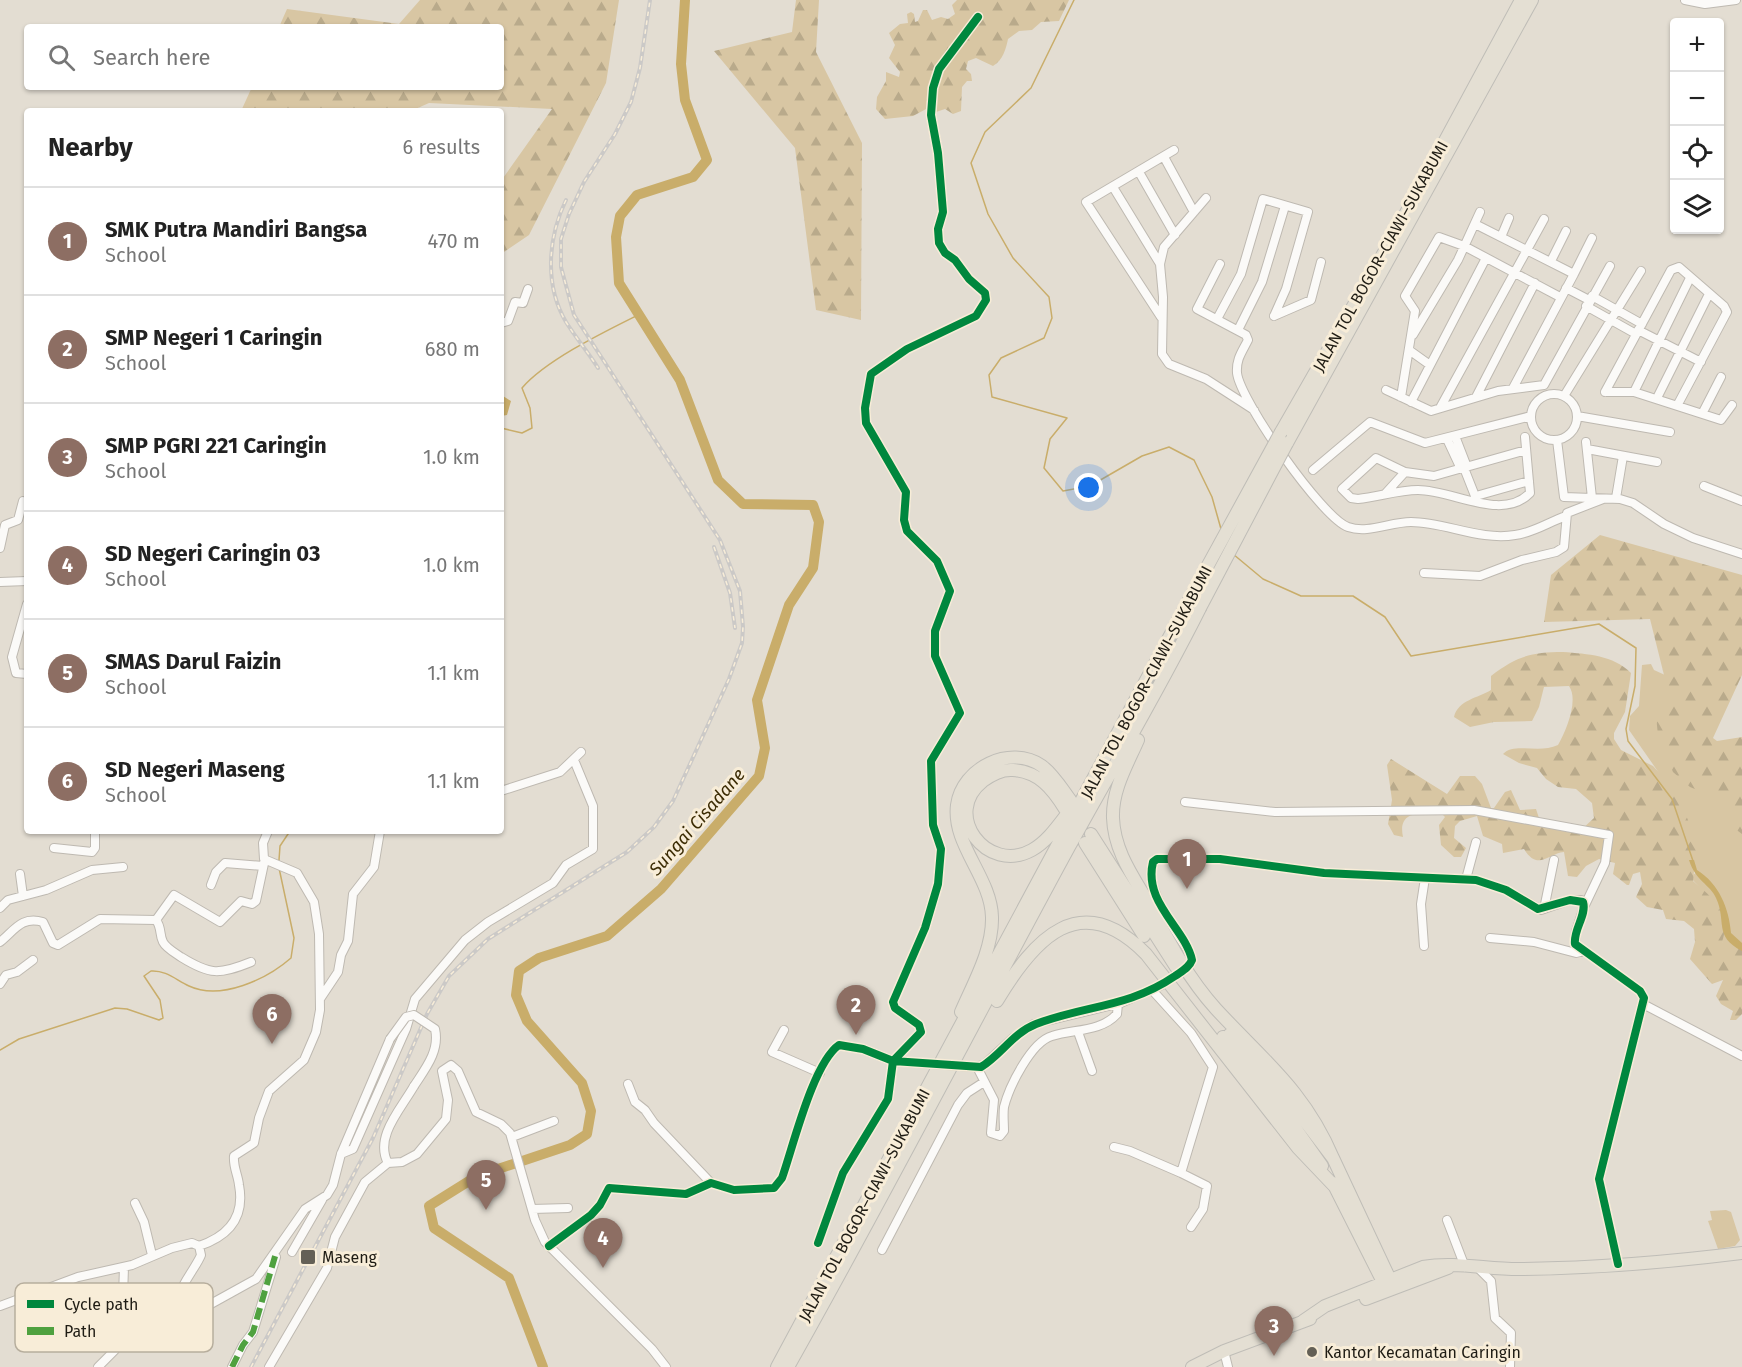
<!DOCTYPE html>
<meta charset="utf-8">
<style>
:root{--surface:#fff;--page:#f6f6f6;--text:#222;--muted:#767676;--line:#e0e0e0;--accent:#646056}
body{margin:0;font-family:"Fira Sans",sans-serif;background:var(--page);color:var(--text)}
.controls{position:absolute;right:18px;top:18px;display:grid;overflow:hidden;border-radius:6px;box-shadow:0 2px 4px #0004}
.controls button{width:54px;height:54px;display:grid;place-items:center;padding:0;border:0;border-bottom:2px solid var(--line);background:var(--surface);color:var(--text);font:30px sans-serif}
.you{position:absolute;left:1089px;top:488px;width:21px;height:21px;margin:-15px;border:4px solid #fff;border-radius:50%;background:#1a73e8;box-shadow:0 0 0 9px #1a73e833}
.badge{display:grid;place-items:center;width:39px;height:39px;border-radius:50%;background:var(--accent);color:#fff;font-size:20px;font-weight:700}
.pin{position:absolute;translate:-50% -50px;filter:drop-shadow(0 2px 3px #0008)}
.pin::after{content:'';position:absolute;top:32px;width:21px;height:18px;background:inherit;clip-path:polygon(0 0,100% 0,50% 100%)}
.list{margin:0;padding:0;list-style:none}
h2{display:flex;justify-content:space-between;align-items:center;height:78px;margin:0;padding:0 24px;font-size:26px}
h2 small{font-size:20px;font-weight:400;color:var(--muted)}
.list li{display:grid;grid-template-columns:39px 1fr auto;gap:18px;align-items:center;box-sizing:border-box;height:108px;padding:0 24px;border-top:2px solid var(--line)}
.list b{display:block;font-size:22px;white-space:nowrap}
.list p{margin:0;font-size:20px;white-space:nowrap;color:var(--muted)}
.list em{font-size:20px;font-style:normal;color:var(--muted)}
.icon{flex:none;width:33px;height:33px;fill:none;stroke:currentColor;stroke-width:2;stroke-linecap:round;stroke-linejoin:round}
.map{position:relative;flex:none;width:1742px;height:1367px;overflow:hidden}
.search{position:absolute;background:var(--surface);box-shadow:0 2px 4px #0004;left:24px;top:24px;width:480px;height:66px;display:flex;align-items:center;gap:15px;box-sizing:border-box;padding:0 21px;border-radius:6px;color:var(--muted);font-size:22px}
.panel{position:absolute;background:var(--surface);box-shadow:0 2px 4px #0004;left:24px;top:108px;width:480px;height:726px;border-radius:6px}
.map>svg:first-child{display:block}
.grass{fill:#d8c6a3}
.forest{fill:url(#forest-firs)}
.water{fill:#c9ad6a}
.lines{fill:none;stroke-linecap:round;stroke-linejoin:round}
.stream{stroke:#c9ad6a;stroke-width:1.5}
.river{stroke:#c9ad6a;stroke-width:10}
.minor-tunnel{stroke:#bcb6ac;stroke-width:8;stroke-dasharray:8 4;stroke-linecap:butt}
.minor-casing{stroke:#beb9b1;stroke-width:10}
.highway-casing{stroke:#bfbdb7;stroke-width:14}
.minor{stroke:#fbfaf8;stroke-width:8}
.highway{stroke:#e4dfd3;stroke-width:12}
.rail-casing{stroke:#cbc9c7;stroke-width:4}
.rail{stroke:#f8edd8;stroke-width:1.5;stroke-dasharray:4.5;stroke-linecap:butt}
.minor-bridge-casing{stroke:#beb9b1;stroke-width:10;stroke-linecap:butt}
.highway-bridge-casing{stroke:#bfbdb7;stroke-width:14;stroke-linecap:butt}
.minor-bridge{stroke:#fbfaf8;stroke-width:8}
.highway-bridge{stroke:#e4dfd3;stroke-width:12}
.quiet{stroke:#4fa13f;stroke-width:6;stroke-dasharray:12 6;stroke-linecap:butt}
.cycleway-casing{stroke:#f8edd8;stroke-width:11}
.cycleway{stroke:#00873e;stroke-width:8}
.poi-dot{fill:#646056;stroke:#f8edd8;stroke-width:2}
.labels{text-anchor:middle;stroke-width:6;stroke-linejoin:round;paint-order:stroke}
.street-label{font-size:16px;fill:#1f1c14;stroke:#f8edd8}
.poi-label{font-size:16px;fill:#1f1c14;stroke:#f8edd8;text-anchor:start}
.water-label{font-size:18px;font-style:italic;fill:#3d2d05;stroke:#f8edd8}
.key{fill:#f8edd8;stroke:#b7ae9d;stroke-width:1.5}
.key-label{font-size:16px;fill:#1f1c14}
</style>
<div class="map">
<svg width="1742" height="1367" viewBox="0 0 1742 1367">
<defs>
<pattern id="forest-firs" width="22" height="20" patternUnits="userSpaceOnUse" patternTransform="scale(1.5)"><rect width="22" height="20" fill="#d8c6a3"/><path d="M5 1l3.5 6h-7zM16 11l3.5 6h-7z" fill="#b9aa8b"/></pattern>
</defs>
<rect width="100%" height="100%" fill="#e3ddd2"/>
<path class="grass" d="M1651 664 1654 670 1676 680 1742 822V948H1723L1717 906 1690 877 1697 872 1659 773 1629 730 1630 716 1639 706 1642 665Z
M1726 1210 1731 1212 1740 1240 1735 1246 1718 1249 1708 1221 1712 1220 1710 1211Z"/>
<path class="forest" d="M420 0H619L606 83 529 235 501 254V181L552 109 429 103 411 111H241L252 87H501V27H279L287 9 399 24Z
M796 0H819L816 52 862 143 861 320 816 310 795 148 714 51 792 32Z
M957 0H1069L1059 21 1041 22 1032 30 1019 31 1008 39C1006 49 1003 60 993 66L976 58 968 61 966 69 971 74 972 81H967L962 87 961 111 953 114 945 109 936 112 928 108 913 116 885 119 876 109 877 97 886 81V72L899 77 900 72 889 58 895 45 889 33 900 24 908 23 907 14 911 12 914 14 915 22 918 21 923 10H927L932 20 941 17 948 19 955 14 952 5Z
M1600 535 1742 575V675L1713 738 1717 741 1742 737V834L1734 828 1731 813 1718 808 1707 794 1690 787 1673 772 1658 736 1656 715 1658 712 1664 711 1669 695 1650 619 1544 622 1551 575Z
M1563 652C1588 654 1613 655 1631 673L1625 712 1614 733V739L1621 750 1653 766 1670 784 1680 800 1697 843 1693 881C1712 897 1732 914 1722 942L1729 947H1742V1014L1736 1020H1730L1733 1011 1721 1004 1716 996 1723 980 1712 984 1690 959 1695 942 1694 929 1684 921 1666 919 1663 910 1647 907 1636 897 1642 884 1640 872 1633 874 1629 885H1627L1613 874 1615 863 1599 859 1586 866 1577 877 1568 876 1564 852C1549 853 1538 872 1524 849L1503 853 1502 844 1483 836 1477 816 1460 821 1455 826 1454 838 1466 848 1461 857H1454L1441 845 1439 825 1445 817 1442 814C1423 813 1397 809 1403 837L1394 835 1388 824 1392 800 1387 765 1391 759 1447 794 1460 776H1475L1482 784 1491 808H1494L1505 792 1511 790 1520 810 1536 809 1539 818 1581 830 1594 818 1592 803 1576 789 1558 787 1546 779 1537 768 1519 763 1503 754C1514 742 1539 754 1558 745 1566 731 1579 700 1569 686L1544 687 1539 707 1532 721 1494 722 1470 727 1454 717C1458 700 1478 698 1491 690V676C1517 656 1532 652 1563 652Z"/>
<path class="water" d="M503 396 511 401 507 415 501 416Z
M1689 860H1694L1697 870C1719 884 1729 908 1731 933L1742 943V951C1713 936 1727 921 1716 898 1710 884 1696 882 1689 860Z"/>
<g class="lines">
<path class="stream" d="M1074 0 1031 88 985 132 971 163 988 214 1013 258 1049 297 1052 318 1044 338 1001 358 989 375 992 397 1067 418 1050 439 1044 468 1063 491 1090 486 1142 456 1169 447 1194 460 1212 497 1221 529
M501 428 522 433 532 428 530 408 522 388C546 360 604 332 638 315
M1233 554 1263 579 1301 596H1353L1385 617 1411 656 1599 624 1636 648 1635 686 1626 729 1628 741 1672 799 1693 861
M279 860 280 846 290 831
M0 1050 19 1039 115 1008 127 1009 159 1020 163 1018 160 1000 144 976 151 971C166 970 176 980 189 986 221 1001 267 979 291 958L294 938 279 868"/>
<path class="river" d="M543 1367 509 1278 434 1228 429 1206 477 1176 570 1145 587 1134 591 1111 582 1083 527 1021 516 995 519 971 539 958 607 936 661 889 759 776 765 748 757 700 789 605 813 568 819 522 813 505 743 504 718 480 680 380 619 283 616 237 620 216 637 195 693 177 707 160 685 100 681 64 685 0"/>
<path class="minor-tunnel" d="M1165 983 1188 967"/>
<defs>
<path id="minor" d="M1685 0 1705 4 1736 0
M1164 157 1194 212
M1139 172 1175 235
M1113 187 1160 264
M1206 198 1164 247 1160 264 1163 297 1162 354 1169 364 1206 379 1254 410
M1475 224 1574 274 1513 388
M1501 237 1509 218
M1551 261 1566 231
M1220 264 1197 309 1246 335 1248 340C1242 352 1236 359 1237 373 1240 400 1322 518 1348 527 1368 534 1390 522 1411 522 1445 522 1480 541 1515 535 1533 533 1549 522 1566 516
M1574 274 1592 238
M1566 288 1589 300
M1592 296 1642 324
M1586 306 1636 334
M1274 316 1311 300 1321 262
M1161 317 1086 202 1174 150
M1217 319 1241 274 1263 199 1308 212 1286 289 1274 316
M501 323 508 321 515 302 523 303 528 289
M1238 330 1262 282 1285 206
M1638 330 1701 362
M1413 335 1458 260 1480 212
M1409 350 1430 365
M1386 390 1431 411 1498 391 1544 385 1610 266
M1605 392 1671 270 1679 267 1724 306 1727 312 1678 404
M1605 392H1634L1721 420 1732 405
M1634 392 1690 278
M1531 417a23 23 0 1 1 46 0a23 23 0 1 1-46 0Z
M1564 396 1641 271
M1401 397 1415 311 1405 296 1439 237 1464 246 1560 297
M1476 397 1535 283
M1657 398 1709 294
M1411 402 1486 258
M1440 408 1544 219
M1703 412 1721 377
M1577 416 1670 432
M1455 436 1467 467
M1525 437 1530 493C1502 522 1453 490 1418 490 1398 490 1378 497 1358 499L1351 498 1342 489 1376 458 1405 472 1434 476 1526 450
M1447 439 1461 469
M1557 440 1564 497 1620 499 1633 503 1664 524 1693 538 1742 554
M1586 442 1592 498
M1587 449 1657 462
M1464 468 1477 501
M1313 470 1370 422 1425 443 1531 416
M1704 486 1742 501
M1385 494 1405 472
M1476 496 1529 481
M1616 498 1623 456
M0 548 5 525 18 520 23 501
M1424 573 1480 576 1522 560 1556 552 1564 547 1567 513 1603 499
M0 582 27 581
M27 604 12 657 16 673 27 674
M501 791 560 772 581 752
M1185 802 1275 812 1474 810 1609 835 1605 863 1585 905
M54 848 92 852 95 848V831
M20 874 23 896
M1466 879 1476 842
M211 885 216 872 225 863 263 866
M0 908 8 900 46 890 92 870 123 867
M1544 909 1554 860
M156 920C162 928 159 934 163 942 166 948 175 953 181 957 210 975 219 975 251 962
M1490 938 1534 942 1576 953 1584 951
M0 942C15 930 21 916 43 922L53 943 58 945 100 919 156 920 174 895 220 922 241 901 252 904 256 901 265 859
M1424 946 1421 904 1425 878
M1188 967 1191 963V955C1179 937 1137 879 1156 859H1220L1324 873 1476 880 1506 890 1541 910 1570 900H1581L1584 907 1576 931 1575 944 1640 991 1644 998 1599 1179 1618 1264
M0 984 6 975 17 972 33 960
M320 999 338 972 341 955 348 941 353 894 374 867 380 831
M1643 1004 1742 1056
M784 1030 772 1052 820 1073
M1078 1032 1092 1071
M974 1067 984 1065 1013 1038 1034 1024 1121 1003 1162 985
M977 1067 994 1100 991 1133 1000 1136 1004 1131C1004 1123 1003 1115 1004 1107 1009 1087 1031 1042 1052 1036 1073 1029 1101 1032 1117 1014L1118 1004
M628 1084 635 1102 645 1110 654 1123 711 1183
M512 1137 554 1121
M1114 1147 1130 1151 1181 1173 1213 1067 1191 1033 1152 990
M341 1154 353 1149 406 1029 415 999 465 940 488 922 553 883 566 865 593 849V806L574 760
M388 1163C374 1137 401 1109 414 1086
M1181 1173 1207 1186 1203 1209 1191 1227
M135 1203 144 1222 152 1255
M532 1209 568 1208
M1447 1220 1465 1267
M818 1243 843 1173 888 1099 893 1061 921 1032 919 1025 895 1008 893 1002 925 928 938 884 941 849 933 825 931 761 960 713 935 656V631L950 591 937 561 907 531 904 520 906 492 866 423 865 408 871 374 907 349 976 316 986 300 985 293 969 279 955 260 945 253 939 243 938 229 943 212 938 153 931 115 933 88 939 69 978 17
M199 1246C229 1236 245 1217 239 1185 238 1175 233 1167 234 1156L254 1143 259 1118 269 1091 304 1060 316 1032 320 1010 319 934 314 902 297 873 264 859 263 843 268 831
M549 1246 591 1215 600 1205 609 1188 686 1194 711 1183 734 1190 774 1188 782 1178C793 1147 813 1063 839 1045L863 1049 893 1061 917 1063
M882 1250 958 1105 967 1093 984 1082
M292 1252 322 1200
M1478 1268 1491 1281 1495 1318 1511 1333 1510 1367
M0 1306 78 1277 132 1265 172 1248 192 1243 199 1246 201 1255C195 1271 165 1301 181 1320L189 1319 209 1305 256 1279 305 1209 327 1195 333 1185 341 1154 390 1039
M1224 1351 1228 1367
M98 1367 115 1350 111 1331 123 1297 124 1267
M232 1367 243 1345 253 1332 276 1257
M269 1367 327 1268 335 1237 365 1182 388 1163 402 1162 417 1154 446 1119 448 1100 442 1071 451 1065 458 1071 476 1112 501 1124 510 1133 535 1220 545 1242 652 1349 666 1367"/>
<path id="highway" d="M1281 432 1394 235 1521 0
M1287 443 1532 0
M1138 740C1127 765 1112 790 1113 818 1114 848 1130 872 1145 897 1166 936 1186 976 1216 1009 1264 1061 1304 1090 1333 1158
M1065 809C1052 788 1039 772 1013 770 1002 769 991 775 983 781 941 814 987 875 1032 850 1048 841 1059 824 1070 810
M1091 834 1176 967
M1085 843 1144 936
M997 1001C1034 939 1080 887 1146 954L1298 1148 1338 1190
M961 1012C974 982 993 949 992 917 991 877 952 845 957 805 962 768 1010 744 1042 766 1054 775 1062 789 1071 801
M1230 1034 1289 1100 1333 1158 1394 1288
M1223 1037 1281 1108 1322 1166
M1333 1183 1382 1280
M1366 1299 1448 1268
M1303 1321 1325 1306 1423 1267C1455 1261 1490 1270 1523 1269 1596 1268 1670 1262 1742 1253
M777 1367 1195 589
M788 1367C885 1195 975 1020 1069 847 1113 767 1159 690 1200 608
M1192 1367 1224 1351 1310 1319"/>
</defs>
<use href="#minor" class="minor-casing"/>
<use href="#highway" class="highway-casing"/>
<use href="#minor" class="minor"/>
<use href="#highway" class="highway"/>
<defs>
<path id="rail" d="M566 200C548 237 544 285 566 322 576 338 588 352 598 368
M714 547 730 593 735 628
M251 1367 373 1138 427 1014 449 976 488 939 627 852 654 827 673 801 729 679 742 643 743 627 740 591 720 540 574 315 561 267V239L569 214 584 182 615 134 631 102 640 68 650 0"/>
</defs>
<use href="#rail" class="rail-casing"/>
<use href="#rail" class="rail"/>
<defs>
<path id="minor-bridge" d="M390 1039 406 1017 414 1015 435 1029C440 1051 425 1069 414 1086
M917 1063 974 1067"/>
<path id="highway-bridge" d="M1195 589 1281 432
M1200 608 1287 443"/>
</defs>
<use href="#minor-bridge" class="minor-bridge-casing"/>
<use href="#highway-bridge" class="highway-bridge-casing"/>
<use href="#minor-bridge" class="minor-bridge"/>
<use href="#highway-bridge" class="highway-bridge"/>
<path class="quiet" d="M232 1367 243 1345 253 1332 276 1253"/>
<defs>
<path id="cycleway" d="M818 1243 843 1173 888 1099 893 1061 921 1032 919 1025 895 1008 893 1002 925 928 938 884 941 849 933 825 931 761 960 713 935 656V631L950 591 937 561 907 531 904 520 906 492 866 423 865 408 871 374 907 349 976 316 986 300 985 293 969 279 955 260 945 253 939 243 938 229 943 212 938 153 931 115 933 88 939 69 978 17
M549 1246 591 1215 600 1205 609 1188 686 1194 711 1183 734 1190 774 1188 782 1178C793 1147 813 1063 839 1045L863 1049 893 1061 981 1067C1001 1055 1013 1033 1036 1024 1085 1005 1128 1008 1175 976 1182 971 1189 968 1192 960 1185 928 1143 903 1153 862L1157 859H1220L1324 873 1476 880 1506 890 1538 909 1570 900 1583 902C1587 915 1573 930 1575 944L1640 991 1644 998 1599 1179 1618 1264"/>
</defs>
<use href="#cycleway" class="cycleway-casing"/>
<use href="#cycleway" class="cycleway"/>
</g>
<g class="poi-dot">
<rect x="300" y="1249" width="16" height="16" rx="3"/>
<circle cx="1312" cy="1352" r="6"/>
</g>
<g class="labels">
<g class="street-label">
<text transform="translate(1380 256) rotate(-61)" y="6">JALAN TOL BOGOR–CIAWI–SUKABUMI</text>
<text transform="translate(1146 682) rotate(-62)" y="6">JALAN TOL BOGOR–CIAWI–SUKABUMI</text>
<text transform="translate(864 1205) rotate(-62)" y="6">JALAN TOL BOGOR–CIAWI–SUKABUMI</text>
</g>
<g class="poi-label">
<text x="322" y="1263">Maseng</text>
<text x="1324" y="1358">Kantor Kecamatan Caringin</text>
</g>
<g class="water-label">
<text transform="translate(697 822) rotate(-49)" y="6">Sungai Cisadane</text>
</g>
</g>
<rect x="15" y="1283" width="198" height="69" rx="9" class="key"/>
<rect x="27" y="1300" width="27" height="8" fill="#00873e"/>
<rect x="27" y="1327" width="27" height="8" fill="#4fa13f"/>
<g class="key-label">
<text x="64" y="1310">Cycle path</text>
<text x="64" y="1337">Path</text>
</g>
</svg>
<div class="controls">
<button>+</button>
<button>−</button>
<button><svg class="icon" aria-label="locate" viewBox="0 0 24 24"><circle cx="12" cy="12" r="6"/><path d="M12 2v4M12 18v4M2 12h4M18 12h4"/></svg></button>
<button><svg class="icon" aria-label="layers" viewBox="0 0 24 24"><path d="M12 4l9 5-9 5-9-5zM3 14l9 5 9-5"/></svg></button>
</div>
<div class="you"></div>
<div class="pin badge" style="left:1187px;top:889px;background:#8d6e63">1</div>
<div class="pin badge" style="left:856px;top:1035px;background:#8d6e63">2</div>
<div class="pin badge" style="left:1274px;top:1356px;background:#8d6e63">3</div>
<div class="pin badge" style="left:603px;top:1268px;background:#8d6e63">4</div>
<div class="pin badge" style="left:486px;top:1210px;background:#8d6e63">5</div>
<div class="pin badge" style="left:272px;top:1044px;background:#8d6e63">6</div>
<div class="search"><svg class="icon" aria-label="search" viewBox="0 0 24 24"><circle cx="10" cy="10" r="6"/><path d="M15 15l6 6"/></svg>Search here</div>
<section class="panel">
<h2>Nearby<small>6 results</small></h2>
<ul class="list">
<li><span class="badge" style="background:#8d6e63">1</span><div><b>SMK Putra Mandiri Bangsa</b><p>School</p></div><em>470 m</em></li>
<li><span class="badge" style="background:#8d6e63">2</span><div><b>SMP Negeri 1 Caringin</b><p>School</p></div><em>680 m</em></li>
<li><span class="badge" style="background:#8d6e63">3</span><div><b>SMP PGRI 221 Caringin</b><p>School</p></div><em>1.0 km</em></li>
<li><span class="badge" style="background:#8d6e63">4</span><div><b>SD Negeri Caringin 03</b><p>School</p></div><em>1.0 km</em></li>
<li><span class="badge" style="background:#8d6e63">5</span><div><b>SMAS Darul Faizin</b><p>School</p></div><em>1.1 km</em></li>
<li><span class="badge" style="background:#8d6e63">6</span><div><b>SD Negeri Maseng</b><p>School</p></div><em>1.1 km</em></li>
</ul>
</section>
</div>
